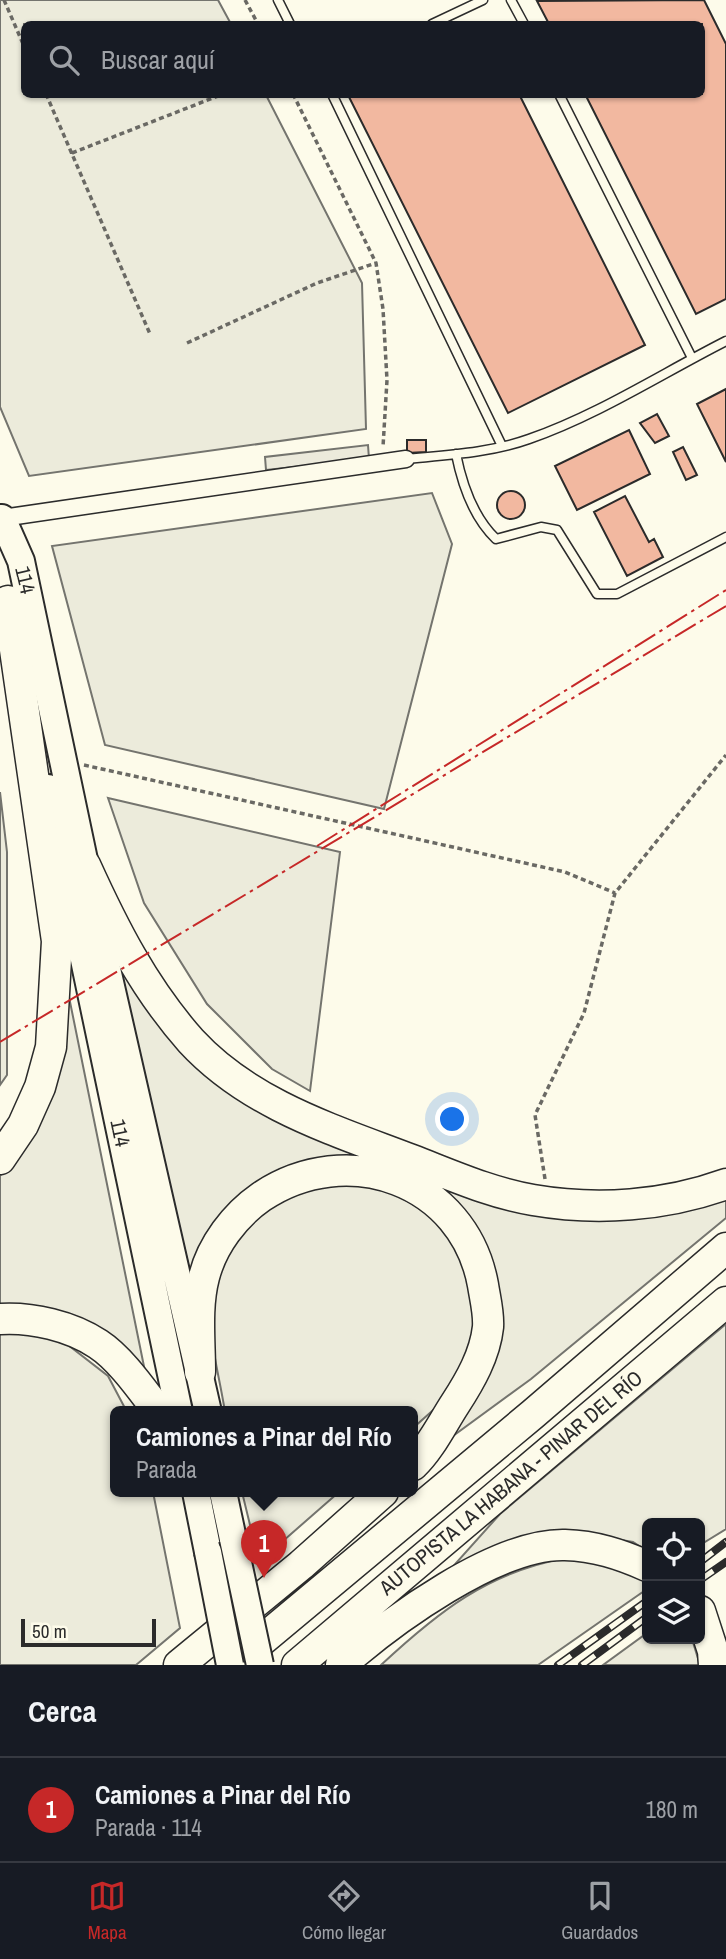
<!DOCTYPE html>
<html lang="es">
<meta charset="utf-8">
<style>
:root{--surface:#171b24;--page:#242831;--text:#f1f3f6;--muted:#9ea1a6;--line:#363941;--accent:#c62828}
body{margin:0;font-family:"Archivo Narrow",sans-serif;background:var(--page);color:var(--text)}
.controls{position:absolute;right:21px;bottom:21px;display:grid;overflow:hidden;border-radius:10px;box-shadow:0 2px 5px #0004}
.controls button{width:63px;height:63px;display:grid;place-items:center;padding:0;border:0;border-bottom:2px solid var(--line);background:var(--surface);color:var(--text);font:35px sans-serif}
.scale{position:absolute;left:21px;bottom:18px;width:135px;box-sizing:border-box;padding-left:7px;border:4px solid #2b2b2b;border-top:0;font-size:19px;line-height:24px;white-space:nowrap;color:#2b2b2b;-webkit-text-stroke:5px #fdfbea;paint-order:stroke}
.you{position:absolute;left:453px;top:1120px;width:24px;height:24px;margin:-18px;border:5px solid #fff;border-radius:50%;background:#1a73e8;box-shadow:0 0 0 10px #1a73e833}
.badge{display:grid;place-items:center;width:46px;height:46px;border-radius:50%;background:var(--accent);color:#fff;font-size:23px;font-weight:700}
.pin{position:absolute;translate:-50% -58px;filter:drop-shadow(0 2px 4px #0008)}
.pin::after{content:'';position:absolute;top:37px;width:24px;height:21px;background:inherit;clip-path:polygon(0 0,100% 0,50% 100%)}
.popup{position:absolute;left:110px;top:1406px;width:308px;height:91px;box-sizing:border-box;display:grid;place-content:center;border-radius:10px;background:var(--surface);filter:drop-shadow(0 2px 5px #0005);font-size:23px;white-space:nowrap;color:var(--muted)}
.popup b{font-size:26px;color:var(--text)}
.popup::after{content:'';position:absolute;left:50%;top:100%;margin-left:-14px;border:14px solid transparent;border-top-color:var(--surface)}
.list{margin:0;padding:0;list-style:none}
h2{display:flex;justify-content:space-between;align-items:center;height:91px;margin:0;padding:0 28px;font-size:30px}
h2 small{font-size:23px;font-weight:400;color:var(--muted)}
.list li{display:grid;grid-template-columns:46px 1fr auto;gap:21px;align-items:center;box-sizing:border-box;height:105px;padding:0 28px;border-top:2px solid var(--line)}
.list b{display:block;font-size:26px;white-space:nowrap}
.list p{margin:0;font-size:23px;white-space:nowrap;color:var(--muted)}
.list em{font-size:23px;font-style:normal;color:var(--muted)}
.icon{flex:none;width:38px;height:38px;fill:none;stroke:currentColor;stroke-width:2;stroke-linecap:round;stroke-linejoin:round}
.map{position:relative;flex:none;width:726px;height:1665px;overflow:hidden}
.search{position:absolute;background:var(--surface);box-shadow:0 2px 5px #0004;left:21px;right:21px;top:21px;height:77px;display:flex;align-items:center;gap:18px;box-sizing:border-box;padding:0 24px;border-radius:10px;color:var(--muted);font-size:26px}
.sheet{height:196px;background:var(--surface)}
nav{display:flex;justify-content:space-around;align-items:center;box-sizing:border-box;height:98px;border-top:2px solid var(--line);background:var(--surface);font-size:19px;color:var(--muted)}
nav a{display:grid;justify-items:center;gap:4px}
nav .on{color:var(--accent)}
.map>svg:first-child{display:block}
.green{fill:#ecebdb;stroke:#74746e;stroke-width:2}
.parking{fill:#eceadb;stroke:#74746e;stroke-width:2}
.building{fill:#f2b8a0;stroke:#2b2b2b;stroke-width:2}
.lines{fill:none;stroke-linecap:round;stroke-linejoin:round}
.service-casing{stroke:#2b2b2b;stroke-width:11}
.minor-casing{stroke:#2b2b2b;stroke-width:19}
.trunk-casing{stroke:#2b2b2b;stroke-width:30}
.motorway-casing{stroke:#2b2b2b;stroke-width:33}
.path{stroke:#6a6964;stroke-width:3.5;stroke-dasharray:5 3.5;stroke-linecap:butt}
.service{stroke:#fdfbea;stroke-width:8}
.minor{stroke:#fdfbea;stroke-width:16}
.trunk{stroke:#fdfbea;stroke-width:26}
.motorway{stroke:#fdfbea;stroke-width:30}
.rail-casing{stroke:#2b2b2b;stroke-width:8}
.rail{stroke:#fdfbea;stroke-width:5;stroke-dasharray:16;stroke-linecap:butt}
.trunk-bridge-casing{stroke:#2b2b2b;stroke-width:30;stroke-linecap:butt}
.trunk-bridge{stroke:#fdfbea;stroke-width:26}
.power{stroke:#c62828;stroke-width:2;stroke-dasharray:24 5 3.5 5;stroke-linecap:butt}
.labels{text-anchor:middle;stroke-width:5;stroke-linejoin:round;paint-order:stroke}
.street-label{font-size:21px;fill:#2b2b2b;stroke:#fdfbea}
</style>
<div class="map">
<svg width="726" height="1665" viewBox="0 0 726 1665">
<rect width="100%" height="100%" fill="#fdfbea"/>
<path class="green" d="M0 0H218L231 24H24V94L266 95 362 283 366 429 29 476 0 407Z
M432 493 452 544 384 809 105 745 52 546Z
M0 792 7 852V1075L0 1085Z
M108 798 340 852 310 1091 272 1069 207 1004 144 903Z
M113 951 207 1070 516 1207 726 1192V1218L531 1379 442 1444 497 1320 432 1185 295 1167 192 1280Z
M68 992 150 1396 116 1349 0 1306V1176L31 1136Z
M348 1183 389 1191 435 1216 457 1244 476 1292 472 1345 440 1404 413 1428V1412H225C220 1379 210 1344 209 1311 208 1260 260 1193 311 1184 322 1182 336 1184 348 1183Z
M726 1324V1529L700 1545V1523H647V1551L633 1542 567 1531 448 1572 500 1514Z
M0 1329 59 1338 108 1376 127 1412H115V1492H153L180 1628 136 1665H0Z
M242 1492H339L259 1562Z
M566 1558 601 1561 647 1580V1589L538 1665H381C438 1612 488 1572 566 1558Z
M647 1633V1639H692L700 1665H603Z"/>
<path class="parking" d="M368 445 369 459 266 470 265 457Z"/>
<path class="building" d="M704 0 726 44V299L696 314 585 94H702V24H549L537 1Z
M519 94 645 345 508 413 348 95Z
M726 389V462L697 404Z
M657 414 669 436 655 443 640 423Z
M629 430 650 474 577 510 555 466Z
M407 440H426V452L407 453Z
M683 447 697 475 686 480 673 452Z
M497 505a14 14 0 1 1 28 0a14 14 0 1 1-28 0Z
M625 496 649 542 654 539 663 557 627 576 594 512Z"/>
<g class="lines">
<defs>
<path id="service" d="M278 0 290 24
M511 0 524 24
M432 24 483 0
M332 94 502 446
M559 94 692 358
M456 454C462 484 473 517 496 539L541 527 557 530 597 594H617L726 537
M406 459C446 455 490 453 529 439 598 415 661 374 726 341"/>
<path id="minor" d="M2 518 406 459"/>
<path id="trunk" d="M2 518 21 561 107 969 208 1412
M48 788 179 1412
M196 1492 208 1552
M223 1492 233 1539"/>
<path id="motorway" d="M85 865C114 929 144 988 191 1041 250 1105 334 1130 412 1160 451 1175 491 1193 533 1200 597 1211 665 1206 726 1184
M0 1159 23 1125 40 1087 51 1047 57 941 8 601
M0 1319C32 1317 71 1326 98 1344 121 1359 142 1390 159 1412
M200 1372C200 1341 196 1307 204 1277 212 1245 235 1215 261 1197 347 1139 464 1180 483 1285 485 1298 489 1313 488 1327 485 1355 470 1381 455 1404 442 1424 430 1449 413 1465
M700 1611 713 1651 714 1665
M237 1661 533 1414 726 1248
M179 1665 301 1565 383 1492
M297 1665 726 1302
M341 1665C391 1621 497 1543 565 1545 595 1546 620 1554 647 1566"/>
</defs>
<use href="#service" class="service-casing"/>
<use href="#minor" class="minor-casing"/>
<use href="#trunk" class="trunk-casing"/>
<use href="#motorway" class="motorway-casing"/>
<path class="path" d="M4 0 24 46
M245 0 258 24
M46 94 150 334
M293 94 376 263 383 309 387 380 383 447
M72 153 223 94
M187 343 317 283 376 263
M84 765 565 872 615 893
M545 1179 535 1115 584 1013 615 893 726 755"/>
<use href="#service" class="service"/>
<use href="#minor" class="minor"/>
<use href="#trunk" class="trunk"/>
<use href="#motorway" class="motorway"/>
<defs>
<path id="rail" d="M700 1562 726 1542
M700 1580 726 1562
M558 1665 647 1601
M582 1665 647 1617"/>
</defs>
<use href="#rail" class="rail-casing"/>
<use href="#rail" class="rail"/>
<defs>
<path id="trunk-bridge" d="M233 1539 260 1665
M208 1552 230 1665"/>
</defs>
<use href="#trunk-bridge" class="trunk-bridge-casing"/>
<use href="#trunk-bridge" class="trunk-bridge"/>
<path class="power" d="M317 846 726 590
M0 1042 726 606"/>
</g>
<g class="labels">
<g class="street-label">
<text transform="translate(25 580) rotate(77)" y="7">114</text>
<text transform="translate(120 1133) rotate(78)" y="7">114</text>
<text transform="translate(511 1483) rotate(-40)" y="7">AUTOPISTA LA HABANA - PINAR DEL RÍO</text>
</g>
</g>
</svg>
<div class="controls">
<button><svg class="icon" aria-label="locate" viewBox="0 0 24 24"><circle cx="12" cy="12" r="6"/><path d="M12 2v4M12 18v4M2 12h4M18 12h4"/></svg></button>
<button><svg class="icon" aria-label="layers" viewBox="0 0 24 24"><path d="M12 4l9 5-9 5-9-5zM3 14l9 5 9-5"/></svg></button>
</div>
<div class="scale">50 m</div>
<div class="you"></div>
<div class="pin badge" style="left:264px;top:1578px">1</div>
<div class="popup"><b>Camiones a Pinar del Río</b>Parada</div>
<div class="search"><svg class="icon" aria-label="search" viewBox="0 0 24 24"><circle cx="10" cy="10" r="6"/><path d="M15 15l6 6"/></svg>Buscar aquí</div>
</div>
<section class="sheet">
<h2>Cerca<small></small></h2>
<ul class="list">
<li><span class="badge">1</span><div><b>Camiones a Pinar del Río</b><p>Parada · 114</p></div><em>180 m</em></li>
</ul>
</section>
<nav>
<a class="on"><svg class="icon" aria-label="map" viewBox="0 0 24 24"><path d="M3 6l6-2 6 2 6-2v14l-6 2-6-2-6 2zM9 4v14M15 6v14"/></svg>Mapa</a>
<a><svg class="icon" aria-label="directions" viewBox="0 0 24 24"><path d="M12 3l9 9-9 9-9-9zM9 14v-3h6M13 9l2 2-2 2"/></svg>Cómo llegar</a>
<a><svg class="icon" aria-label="saved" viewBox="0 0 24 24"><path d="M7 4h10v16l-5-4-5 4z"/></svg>Guardados</a>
</nav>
